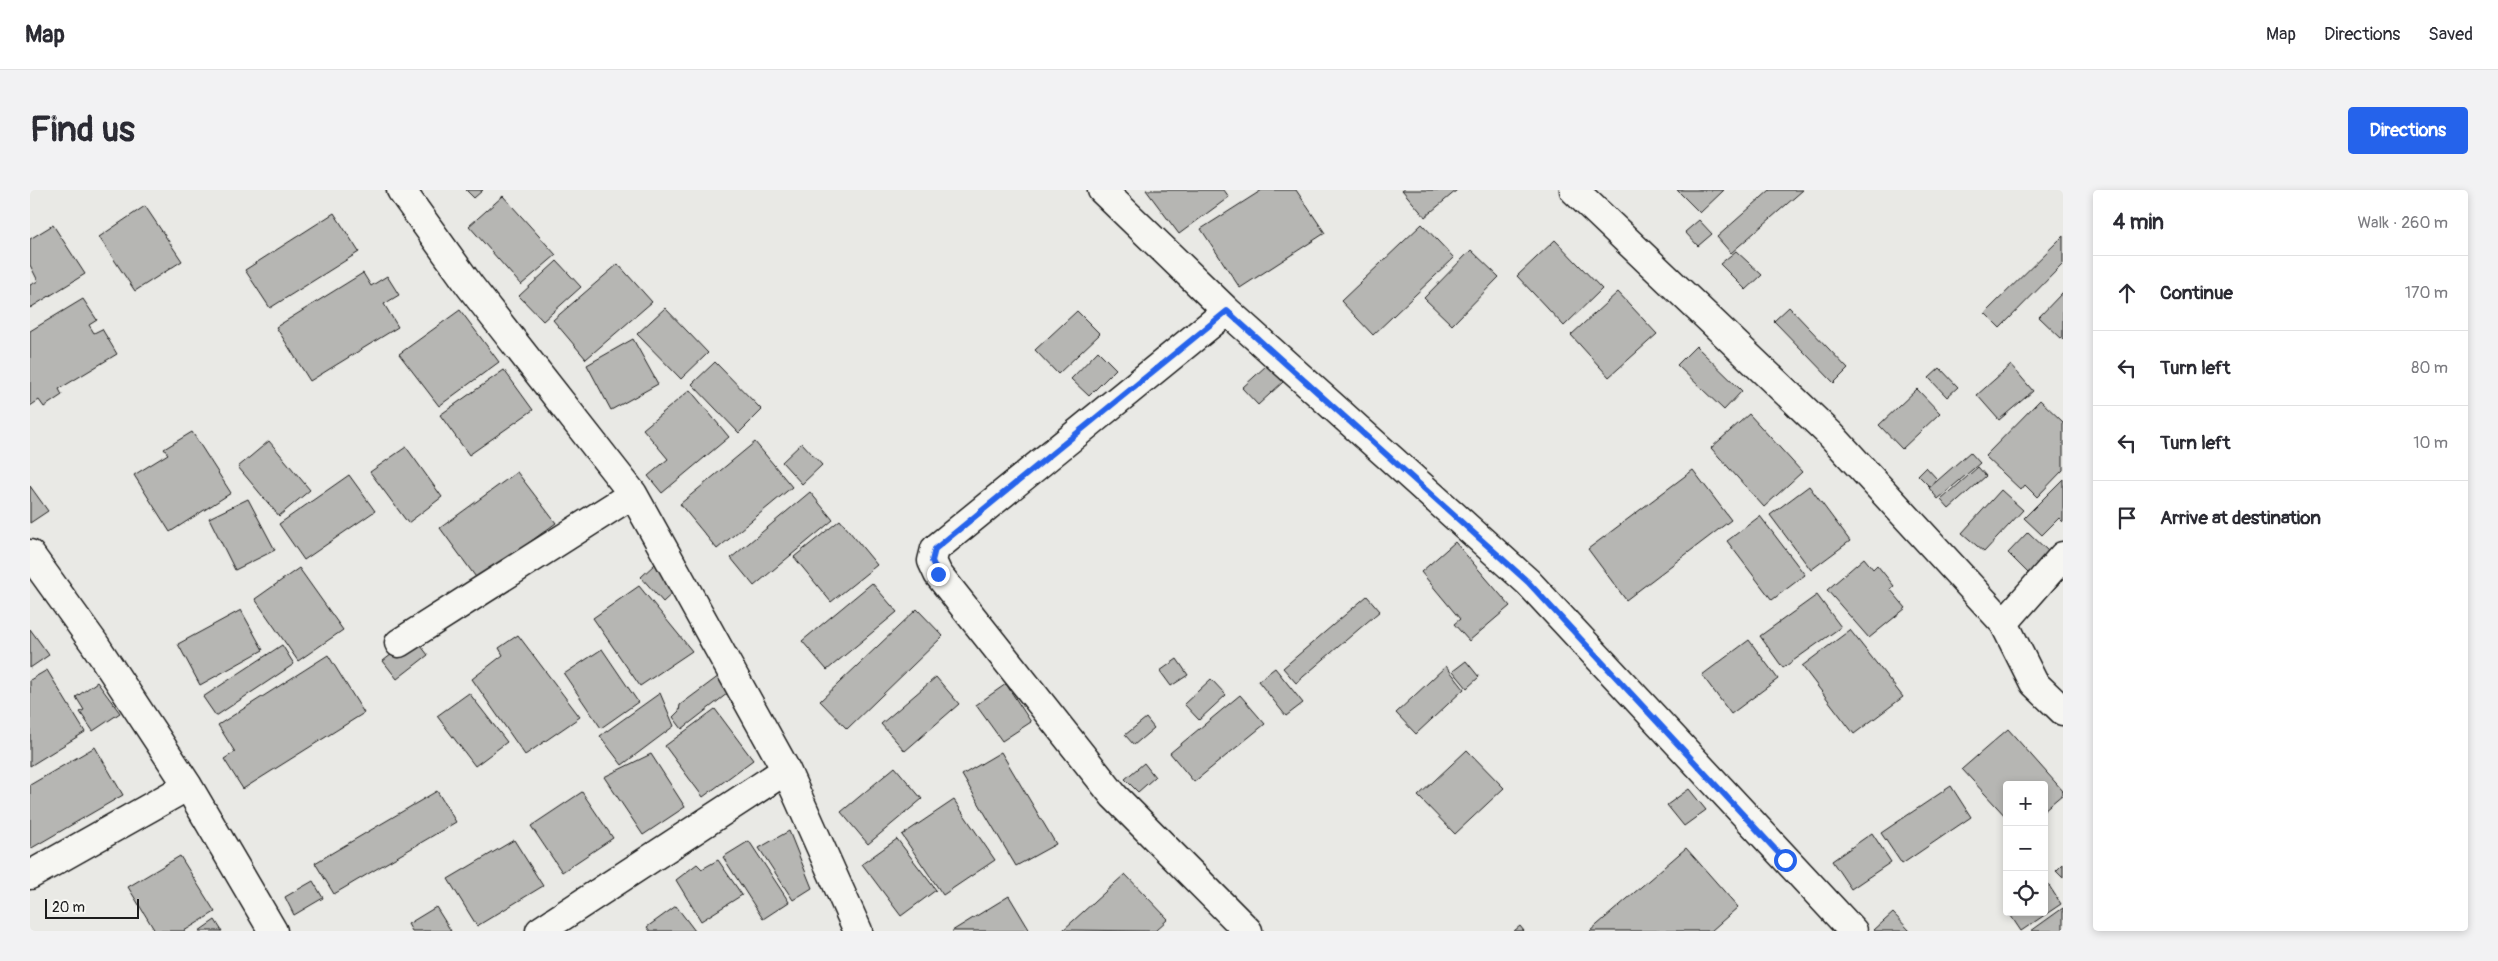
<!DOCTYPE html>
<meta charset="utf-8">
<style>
:root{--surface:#fff;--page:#f2f2f3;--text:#2b2b33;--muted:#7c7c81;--line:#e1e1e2;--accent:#2563eb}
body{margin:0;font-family:Pangolin,sans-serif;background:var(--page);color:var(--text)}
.controls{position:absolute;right:15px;bottom:15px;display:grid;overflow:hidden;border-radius:5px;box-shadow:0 2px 8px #0003}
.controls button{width:45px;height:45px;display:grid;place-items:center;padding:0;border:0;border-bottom:1px solid var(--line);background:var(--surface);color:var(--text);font:25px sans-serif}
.scale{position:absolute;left:15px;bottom:12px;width:94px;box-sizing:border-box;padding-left:5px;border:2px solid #1c1c1c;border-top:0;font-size:14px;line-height:18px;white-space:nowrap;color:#1c1c1c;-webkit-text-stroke:4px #f6f6f2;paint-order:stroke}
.stop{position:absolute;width:15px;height:15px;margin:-11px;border:4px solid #2563eb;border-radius:50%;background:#fff}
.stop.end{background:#2563eb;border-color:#fff;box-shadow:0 1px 5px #0008}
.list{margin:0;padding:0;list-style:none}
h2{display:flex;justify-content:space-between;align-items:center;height:65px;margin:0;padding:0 20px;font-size:21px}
h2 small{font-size:16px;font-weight:400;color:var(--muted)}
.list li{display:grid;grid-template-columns:32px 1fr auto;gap:15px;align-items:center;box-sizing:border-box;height:75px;padding:0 20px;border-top:1px solid var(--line)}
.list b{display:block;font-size:19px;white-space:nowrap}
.list em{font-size:16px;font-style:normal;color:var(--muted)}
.icon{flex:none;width:28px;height:28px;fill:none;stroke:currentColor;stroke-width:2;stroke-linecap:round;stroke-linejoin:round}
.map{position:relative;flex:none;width:2033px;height:741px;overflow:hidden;border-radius:5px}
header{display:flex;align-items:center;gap:30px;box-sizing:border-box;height:70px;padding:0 25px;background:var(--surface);border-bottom:1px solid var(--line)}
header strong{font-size:24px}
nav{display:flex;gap:28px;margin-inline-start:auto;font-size:18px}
.intro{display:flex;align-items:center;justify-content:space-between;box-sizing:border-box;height:120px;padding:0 30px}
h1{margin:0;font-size:35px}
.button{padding:12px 22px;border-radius:5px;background:var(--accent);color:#fff;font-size:18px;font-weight:700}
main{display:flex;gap:30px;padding:0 30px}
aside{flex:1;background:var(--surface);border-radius:5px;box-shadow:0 2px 8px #0003}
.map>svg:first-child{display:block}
.building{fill:#b6b6b3;stroke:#1c1c1c}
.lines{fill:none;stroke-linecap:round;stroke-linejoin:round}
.minor-casing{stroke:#1c1c1c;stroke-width:31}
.minor{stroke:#f6f6f2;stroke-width:28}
.route{stroke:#2563eb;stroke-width:6}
</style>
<header>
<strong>Map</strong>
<nav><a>Map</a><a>Directions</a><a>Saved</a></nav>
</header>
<div class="intro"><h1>Find us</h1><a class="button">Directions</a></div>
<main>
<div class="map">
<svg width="2033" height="741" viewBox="0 0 2033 741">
<rect width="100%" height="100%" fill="#e9e9e5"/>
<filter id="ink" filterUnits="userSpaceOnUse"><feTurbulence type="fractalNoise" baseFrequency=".02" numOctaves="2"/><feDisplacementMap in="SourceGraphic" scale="10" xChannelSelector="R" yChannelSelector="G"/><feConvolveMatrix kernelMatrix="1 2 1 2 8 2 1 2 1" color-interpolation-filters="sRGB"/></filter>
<g filter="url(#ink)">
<path class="building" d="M436 0H453L444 8Z
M1116 0H1194L1199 7 1149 44Z
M1232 0H1266L1295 43 1210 98 1171 39Z
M1372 0H1427L1395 27Z
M1647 0H1694L1670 23Z
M1740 0H1773L1701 63 1687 47Z
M473 6 526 65 491 95 439 36Z
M115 16 152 71 105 101 69 47Z
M304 23 329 62 240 118 215 80Z
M1669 30 1682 44 1668 56 1655 42Z
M1392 34 1424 68 1343 145 1311 111Z
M23 35 55 84 0 118V95L8 91 0 75V49Z
M2033 46V74L1970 138 1955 123Z
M1525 50 1572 99 1534 136 1487 86Z
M1441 60 1469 87 1422 135 1394 108Z
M1706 61 1732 85 1716 100 1690 74Z
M527 71 551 97 513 131 489 106Z
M588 74 622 112 556 169 523 130Z
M333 83 341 96 357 86 369 105 354 114 368 137 280 191 246 137Z
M1588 102 1627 144 1579 187 1541 145Z
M2033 102V150L2009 127Z
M53 109 67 130 59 135 64 143 72 139 87 164 29 199 32 205 14 217 9 210 0 216V141Z
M1759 117 1818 179 1804 193 1744 131Z
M635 118 678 163 651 189 607 144Z
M430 120 469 172 409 216 369 164Z
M1047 121 1070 144 1028 184 1005 160Z
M603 149 628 194 581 220 557 175Z
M1666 156 1712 201 1694 220 1647 175Z
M1068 161 1086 179 1059 206 1041 189Z
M685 172 732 220 709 243 662 194Z
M1237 175 1253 192 1228 215 1212 198Z
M1981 175 2003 201 1969 230 1947 205Z
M1910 178 1928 197 1917 207 1899 188Z
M474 180 503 220 439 265 410 225Z
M1887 199 1910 223 1872 259 1849 235Z
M660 200 699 247 632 303 618 286 638 269 613 239Z
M2010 210 2033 232V280L2007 307 1995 295 1991 300 1955 266Z
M1719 224 1772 282 1734 317 1681 258Z
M162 242 201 303 140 342 104 285 138 264 134 259Z
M239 251 280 300 249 326 208 277Z
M725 252 762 297 687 359 650 314Z
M772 253 792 275 772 294 752 272Z
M376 257 412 307 378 333 340 282Z
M1940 262 1950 273 1908 309 1899 298Z
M1896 277 1907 289 1899 296 1888 285Z
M1948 277 1956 286 1919 319 1911 310Z
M1663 280 1701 330 1596 410 1558 359Z
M487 282 526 333 448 390 410 338Z
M319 285 345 321 274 370 249 334Z
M2033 289V332L2029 328 2012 345 1994 328Z
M0 296 18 321 0 333Z
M1779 296 1820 351 1781 380 1740 325Z
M1971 300 1993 320 1954 362 1932 343Z
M780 302 803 330 724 396 701 368Z
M218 309 245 360 205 380 179 328Z
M1730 326 1775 385 1742 410 1697 351Z
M810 330 847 375 801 412 764 367Z
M1998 342 2019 362 1998 383 1978 363Z
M1425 352 1480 416 1439 451 1424 434 1430 429 1391 382Z
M1834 368 1843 379 1847 375 1864 396 1860 399 1876 418 1839 448 1797 400Z
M625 374 647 399 633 412 611 387Z
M269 378 313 440 268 471 225 409Z
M842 393 867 422 797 480 772 451Z
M609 396 662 461 610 496 563 428Z
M1787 405 1811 437 1753 478 1730 446Z
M1337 406 1350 421 1266 493 1253 478Z
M887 419 913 446 817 539 790 511Z
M211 420 233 460 170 495 148 454Z
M0 439 19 465 0 478Z
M1820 440 1873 507 1824 544 1772 476Z
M488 445 550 527 495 565 442 489 473 465 469 458Z
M384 447 398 465 367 489 353 471Z
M1719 450 1748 489 1701 524 1672 485Z
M252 455 264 474 186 526 173 507Z
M572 459 608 512 571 538 534 484Z
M298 465 334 523 213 599 194 569 205 562 188 535Z
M1147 469 1158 485 1141 496 1130 481Z
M1436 471 1449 487 1437 498 1423 481Z
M1416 476 1434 499 1386 544 1366 523Z
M1245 478 1273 513 1256 526 1228 491Z
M17 480 55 542 0 576V490Z
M697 480 707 496 652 539 643 527 649 521 650 515Z
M906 487 929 514 875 561 851 534Z
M1181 489 1196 505 1169 530 1154 514Z
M67 492 90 523 63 541 50 522 54 520 46 507Z
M976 494 1001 532 972 551 946 515Z
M439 503 477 552 445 576 407 526Z
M630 503 644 536 592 575 570 546Z
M1210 505 1235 534 1164 592 1140 563Z
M685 519 723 570 673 607 635 556Z
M1116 528 1124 538 1104 555 1095 545Z
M1978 539 2033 601V604L2014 620V595H1977V628L1932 579Z
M65 557 93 605 0 659V595Z
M1437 560 1474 598 1425 644 1388 606Z
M971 562 1026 654 986 676 932 585Z
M621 564 655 617 613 645 574 587Z
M1114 573 1125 587 1108 602 1095 589Z
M865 577 892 609 838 654 811 622Z
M1921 596 1941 627 1872 674 1851 643Z
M1659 599 1676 620 1654 636 1637 615Z
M407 601 426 632 304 704 285 673Z
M552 602 583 648 532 682 501 636Z
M924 610 965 670 913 705 872 645Z
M759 641 782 698 763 710 729 658Z
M1842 643 1861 672 1821 699 1802 671Z
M867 649 906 700 871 726 832 674Z
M484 650 513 696 447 736 418 689Z
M719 651 759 712 733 729 693 667Z
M1656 658 1708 717 1681 741H1560Z
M150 666 185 722 154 741H125L98 697Z
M688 670 712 705 671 731 646 690 667 674 672 679Z
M2033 674V688L2026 681Z
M1095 684 1138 729 1125 741 1033 740Z
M283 691 293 708 264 725 255 707Z
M2016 691 2031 714 1991 741 1981 726 1986 722H2014Z
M979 706 1000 741H922Z
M646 716 665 741H620L617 737Z
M406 717 421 741H382L378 734Z
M2033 718V741H2001Z
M1863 723 1880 741H1845L1844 740Z
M185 730 192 741H169Z
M1490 736 1494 741H1484Z"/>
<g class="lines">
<defs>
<path id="minor" d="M371 0 440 96 603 304 756 580 828 741
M1072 0 1197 121 1498 392 1823 741
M1544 0 1801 245 1974 433 2004 493 2033 521
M1197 121 905 359 902 371 908 384 1084 606 1218 741
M0 364 64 453 158 596 243 741
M1974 433 2033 366
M369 453 603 304
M0 685 158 596
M510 741 756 580"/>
</defs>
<use href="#minor" class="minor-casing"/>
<use href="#minor" class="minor"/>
</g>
</g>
<g class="lines" filter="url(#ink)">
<path class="route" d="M908 384 902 371 905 359 1197 121 1498 392 1755 670"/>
</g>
</svg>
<div class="controls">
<button>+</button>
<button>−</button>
<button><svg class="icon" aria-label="locate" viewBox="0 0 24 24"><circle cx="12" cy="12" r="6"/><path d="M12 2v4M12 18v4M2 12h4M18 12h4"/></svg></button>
</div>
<div class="scale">20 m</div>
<div class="stop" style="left:1755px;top:670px"></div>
<div class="stop end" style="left:908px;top:384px"></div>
</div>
<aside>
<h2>4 min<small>Walk · 260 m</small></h2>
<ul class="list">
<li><svg class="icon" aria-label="ahead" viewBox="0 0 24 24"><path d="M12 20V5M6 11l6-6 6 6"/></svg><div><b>Continue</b></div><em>170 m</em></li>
<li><svg class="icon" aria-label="left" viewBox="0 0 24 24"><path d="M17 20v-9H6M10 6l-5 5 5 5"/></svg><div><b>Turn left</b></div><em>80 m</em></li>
<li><svg class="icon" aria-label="left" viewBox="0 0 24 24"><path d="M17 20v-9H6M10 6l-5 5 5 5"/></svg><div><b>Turn left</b></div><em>10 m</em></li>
<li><svg class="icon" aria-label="arrive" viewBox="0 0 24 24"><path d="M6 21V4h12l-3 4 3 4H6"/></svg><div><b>Arrive at destination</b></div></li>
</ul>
</aside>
</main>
